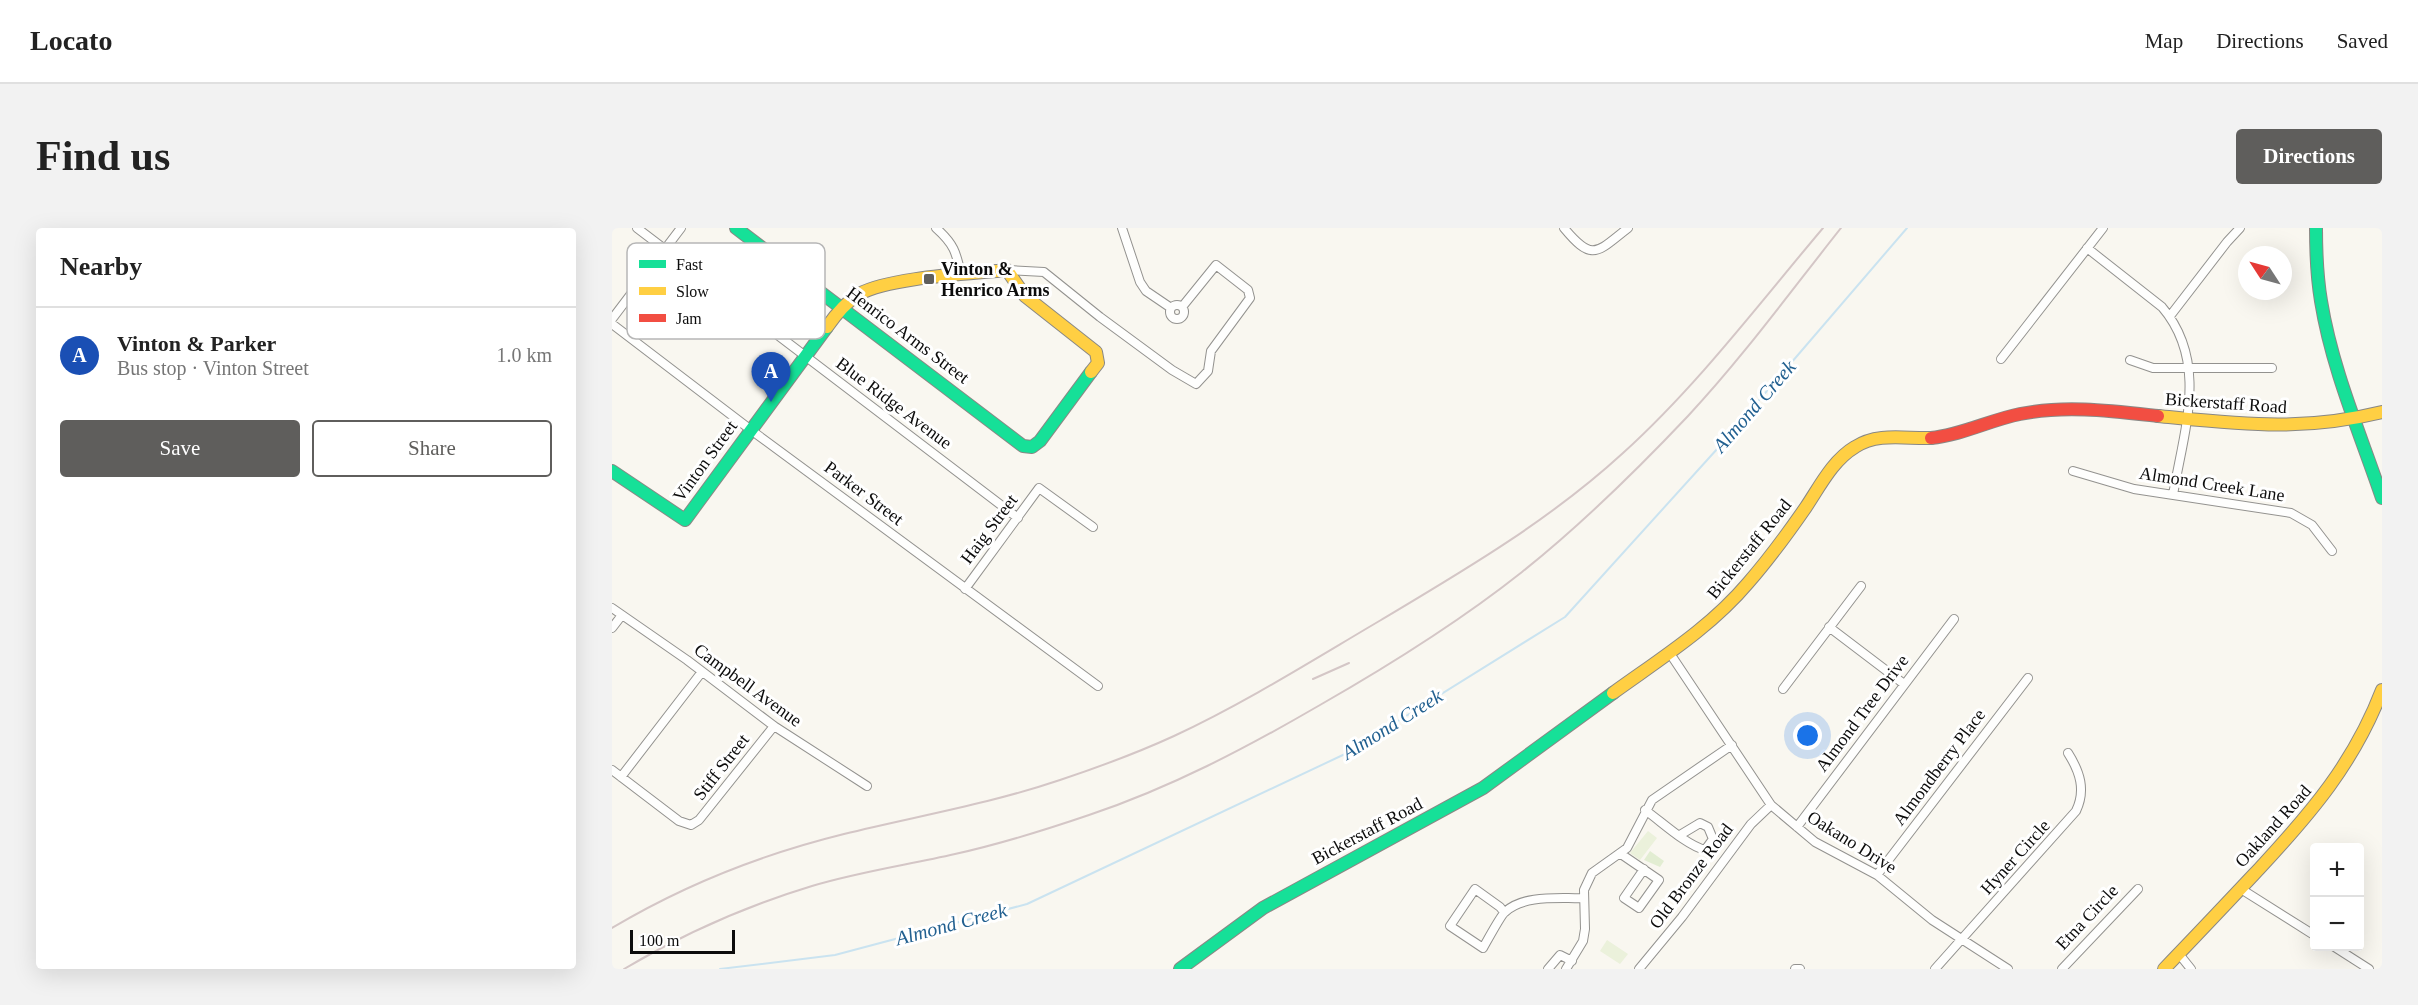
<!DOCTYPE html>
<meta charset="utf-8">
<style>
:root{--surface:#fff;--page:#f2f2f2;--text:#222;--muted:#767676;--line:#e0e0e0;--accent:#5f5e5c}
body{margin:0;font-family:"Times New Roman",serif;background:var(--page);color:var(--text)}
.controls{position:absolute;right:18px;bottom:18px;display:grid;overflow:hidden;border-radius:6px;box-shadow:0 6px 24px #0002}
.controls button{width:54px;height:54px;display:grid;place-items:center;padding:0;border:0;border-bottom:2px solid var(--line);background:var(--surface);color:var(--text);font:30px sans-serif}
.compass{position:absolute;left:1626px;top:18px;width:54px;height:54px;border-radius:50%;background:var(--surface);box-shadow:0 6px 24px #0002;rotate:306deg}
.scale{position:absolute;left:18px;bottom:15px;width:105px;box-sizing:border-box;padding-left:6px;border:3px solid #0c0c0c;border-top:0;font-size:16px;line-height:21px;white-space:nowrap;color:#0c0c0c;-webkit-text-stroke:4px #fff;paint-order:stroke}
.you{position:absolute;left:1196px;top:508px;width:21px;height:21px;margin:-15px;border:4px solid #fff;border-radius:50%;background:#1a73e8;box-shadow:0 0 0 9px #1a73e833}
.badge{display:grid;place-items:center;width:39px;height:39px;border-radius:50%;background:var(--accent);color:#fff;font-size:20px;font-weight:700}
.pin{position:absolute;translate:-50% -50px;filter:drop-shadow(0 2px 3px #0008)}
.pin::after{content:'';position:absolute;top:32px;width:21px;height:18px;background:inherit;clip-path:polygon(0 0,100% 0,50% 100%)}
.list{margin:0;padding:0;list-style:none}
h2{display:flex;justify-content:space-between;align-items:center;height:78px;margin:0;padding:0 24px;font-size:26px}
h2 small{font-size:20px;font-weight:400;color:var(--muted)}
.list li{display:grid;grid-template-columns:39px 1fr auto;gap:18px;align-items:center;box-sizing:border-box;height:96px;padding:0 24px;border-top:2px solid var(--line)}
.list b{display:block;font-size:22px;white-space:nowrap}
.list p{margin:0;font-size:20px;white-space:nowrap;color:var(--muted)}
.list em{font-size:20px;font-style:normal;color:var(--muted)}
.actions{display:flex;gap:12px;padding:18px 24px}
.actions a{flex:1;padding:14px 0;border:2px solid var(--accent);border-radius:6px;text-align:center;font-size:21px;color:var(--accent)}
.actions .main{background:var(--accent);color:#fff}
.map{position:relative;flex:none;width:1770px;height:741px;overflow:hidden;border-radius:6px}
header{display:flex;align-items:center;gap:36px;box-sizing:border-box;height:84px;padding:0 30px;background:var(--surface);border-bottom:2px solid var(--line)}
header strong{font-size:28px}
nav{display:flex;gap:33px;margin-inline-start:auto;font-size:21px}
.intro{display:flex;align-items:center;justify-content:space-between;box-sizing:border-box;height:144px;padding:0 36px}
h1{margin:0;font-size:42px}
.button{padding:15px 27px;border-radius:6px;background:var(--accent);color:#fff;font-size:21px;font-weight:700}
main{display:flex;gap:36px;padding:0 36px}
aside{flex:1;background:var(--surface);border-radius:6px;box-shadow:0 6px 24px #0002}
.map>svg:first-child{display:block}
.green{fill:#e2edd2}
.pitch{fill:#ebf1db}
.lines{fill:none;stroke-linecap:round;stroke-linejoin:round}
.stream{stroke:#cae3f0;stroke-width:2}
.street-casing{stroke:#93928f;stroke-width:10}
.fast-casing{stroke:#898885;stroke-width:14}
.slow-casing{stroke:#898885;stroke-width:14}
.jam-casing{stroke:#898885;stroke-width:14}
.street{stroke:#fefefd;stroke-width:8}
.fast{stroke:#16e098;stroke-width:12}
.slow{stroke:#ffcf43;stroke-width:12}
.jam{stroke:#f24e42;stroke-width:12}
.rail{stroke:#d4c6c6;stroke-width:2}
.poi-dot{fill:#5f5e5c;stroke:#fff;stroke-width:2}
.labels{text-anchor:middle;stroke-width:6;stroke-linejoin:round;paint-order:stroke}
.poi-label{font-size:18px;font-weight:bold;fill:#0c0c0c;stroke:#fff;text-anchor:start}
.street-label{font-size:18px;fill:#0c0c0c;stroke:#fff}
.water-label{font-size:20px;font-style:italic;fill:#226090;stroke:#fff}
.key{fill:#fff;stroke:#b6b6b6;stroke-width:1.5}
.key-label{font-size:16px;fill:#0c0c0c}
</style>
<header>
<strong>Locato</strong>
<nav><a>Map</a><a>Directions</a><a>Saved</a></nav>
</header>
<div class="intro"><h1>Find us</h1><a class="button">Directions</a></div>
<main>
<aside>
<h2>Nearby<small></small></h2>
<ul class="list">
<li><span class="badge" style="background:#1a4fb4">A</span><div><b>Vinton &amp; Parker</b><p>Bus stop · Vinton Street</p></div><em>1.0 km</em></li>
</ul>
<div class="actions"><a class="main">Save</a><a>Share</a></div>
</aside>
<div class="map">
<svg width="1770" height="741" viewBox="0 0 1770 741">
<rect width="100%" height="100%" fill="#f9f7f0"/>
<path class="green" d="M1038 623 1052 633 1048 639 1032 632Z"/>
<path class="pitch" d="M1036 603 1045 610 1028 632 1018 625Z
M995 712 1016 726 1008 736 988 723Z"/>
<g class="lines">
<path class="stream" d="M108 741 223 727 415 676 733 526 953 389 1106 220 1295 0"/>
<defs>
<path id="street" d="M25 0 406 290
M324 0C342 16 344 24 349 46
M510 0 528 54 534 63 559 80
M952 0C981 35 985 24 1016 0
M1475 20 1550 79C1597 134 1572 202 1561 267
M396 42 432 44 488 89 560 142 584 156 596 143 599 123 638 70 636 62 604 37 570 79
M558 84a7 7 0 1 1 14 0a7 7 0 1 1-14 0Z
M1558 88 1615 14 1628 0
M0 91 69 0
M0 96 139 202 486 458
M1389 131 1491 0
M1518 132 1541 140H1660
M1461 243 1522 261 1679 285 1700 297 1720 323
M353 361 427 260 481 299
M0 380 75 432 162 498 255 558
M1217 399 1292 456
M0 400 10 387
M1057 424 1159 577 1203 614 1265 647 1320 692 1396 741
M1171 461 1249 358
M0 542 67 593 79 597 87 592 162 498
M9 549 89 445
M1033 582C1050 594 1074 617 1093 622L1101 611 1096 599 1088 595 1068 607
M1185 599 1342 391
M1009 626 1047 652 1027 680 1012 670 1032 641
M1265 647 1416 450
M1629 661 1702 707
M892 684 888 679 863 661 838 698 871 720C875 713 889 687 893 684 912 666 949 671 972 670
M1721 718 1757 741
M1567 726 1579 741
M936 741 948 727 960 733
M954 741 971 713 973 701 972 662 980 645 1015 620 1040 572 1120 517
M1027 741 1070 689 1139 596 1159 577
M1183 741H1188
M1323 741 1464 583C1474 562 1468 544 1456 525
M1450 741 1526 661"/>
<path id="fast" d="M124 0 411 218 420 219 428 213 479 144
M1704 0C1704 24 1705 49 1709 73 1720 141 1748 205 1770 270
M0 243 73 292 215 99
M568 741 651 680 871 560 1001 465"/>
<path id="slow" d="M215 99C224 86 233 75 247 66 279 49 357 46 395 42L413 68 484 124 486 135 479 144
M1546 188C1628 196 1689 204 1770 184
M1001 465C1048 431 1098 400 1136 355 1157 331 1176 305 1194 279 1208 258 1221 232 1243 219 1266 204 1294 211 1319 210
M1552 741C1584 708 1615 675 1647 641 1699 585 1742 535 1770 462"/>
<path id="jam" d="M1319 210C1350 207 1378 192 1408 186 1453 177 1500 183 1546 188"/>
</defs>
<use href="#street" class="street-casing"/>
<use href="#fast" class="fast-casing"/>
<use href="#slow" class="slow-casing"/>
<use href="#jam" class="jam-casing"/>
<use href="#street" class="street"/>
<use href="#fast" class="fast"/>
<use href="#slow" class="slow"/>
<use href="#jam" class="jam"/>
<path class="rail" d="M701 451 737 435
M0 700C72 657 151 626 232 606 305 588 377 576 448 552 487 539 525 525 562 508 633 475 701 432 769 392 853 342 938 292 1011 225 1085 158 1146 77 1211 0
M12 741C71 706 134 678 200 658 246 644 295 637 343 626 388 616 433 602 477 587 558 560 634 520 708 477 778 437 847 394 910 344 969 297 1024 243 1076 188 1131 129 1179 63 1229 0"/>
</g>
<rect class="poi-dot" x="311" y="45" width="12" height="12" rx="3"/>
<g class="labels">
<g class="poi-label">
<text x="329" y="47">Vinton &amp;<tspan x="329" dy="21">Henrico Arms</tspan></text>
</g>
<g class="street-label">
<text transform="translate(296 107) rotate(37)" y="6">Henrico Arms Street</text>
<text transform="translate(282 175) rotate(37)" y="6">Blue Ridge Avenue</text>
<text transform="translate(1614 175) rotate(4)" y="6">Bickerstaff Road</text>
<text transform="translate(93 233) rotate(-54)" y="6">Vinton Street</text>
<text transform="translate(1600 256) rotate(9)" y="6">Almond Creek Lane</text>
<text transform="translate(252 265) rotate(37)" y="6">Parker Street</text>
<text transform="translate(377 301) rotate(-53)" y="6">Haig Street</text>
<text transform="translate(1137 321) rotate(-51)" y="6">Bickerstaff Road</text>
<text transform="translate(136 457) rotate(36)" y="6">Campbell Avenue</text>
<text transform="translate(1250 485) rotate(-53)" y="6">Almond Tree Drive</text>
<text transform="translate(109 539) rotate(-52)" y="6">Stiff Street</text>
<text transform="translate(1327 539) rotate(-53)" y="6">Almondberry Place</text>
<text transform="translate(1661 598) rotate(-48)" y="6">Oakland Road</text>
<text transform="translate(755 603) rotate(-28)" y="6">Bickerstaff Road</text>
<text transform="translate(1240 614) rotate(32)" y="6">Oakano Drive</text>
<text transform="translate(1403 629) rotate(-48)" y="6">Hyner Circle</text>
<text transform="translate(1079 648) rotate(-53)" y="6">Old Bronze Road</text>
<text transform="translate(1475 689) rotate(-47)" y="6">Etna Circle</text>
</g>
<g class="water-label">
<text transform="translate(1142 178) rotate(-49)" y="7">Almond Creek</text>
<text transform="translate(780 496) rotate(-32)" y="7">Almond Creek</text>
<text transform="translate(339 696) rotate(-15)" y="7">Almond Creek</text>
</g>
</g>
<rect x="15" y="15" width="198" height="96" rx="9" class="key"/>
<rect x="27" y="32" width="27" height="8" fill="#16e098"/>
<rect x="27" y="59" width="27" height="8" fill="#ffcf43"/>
<rect x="27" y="86" width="27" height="8" fill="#f24e42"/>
<g class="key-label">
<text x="64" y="42">Fast</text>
<text x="64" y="69">Slow</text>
<text x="64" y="96">Jam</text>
</g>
</svg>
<div class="controls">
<button>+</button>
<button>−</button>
</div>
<svg class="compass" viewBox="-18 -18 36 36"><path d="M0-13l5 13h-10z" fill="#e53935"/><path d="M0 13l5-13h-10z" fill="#767676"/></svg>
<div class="scale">100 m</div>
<div class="you"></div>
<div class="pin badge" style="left:159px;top:174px;background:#1a4fb4">A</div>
</div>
</main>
